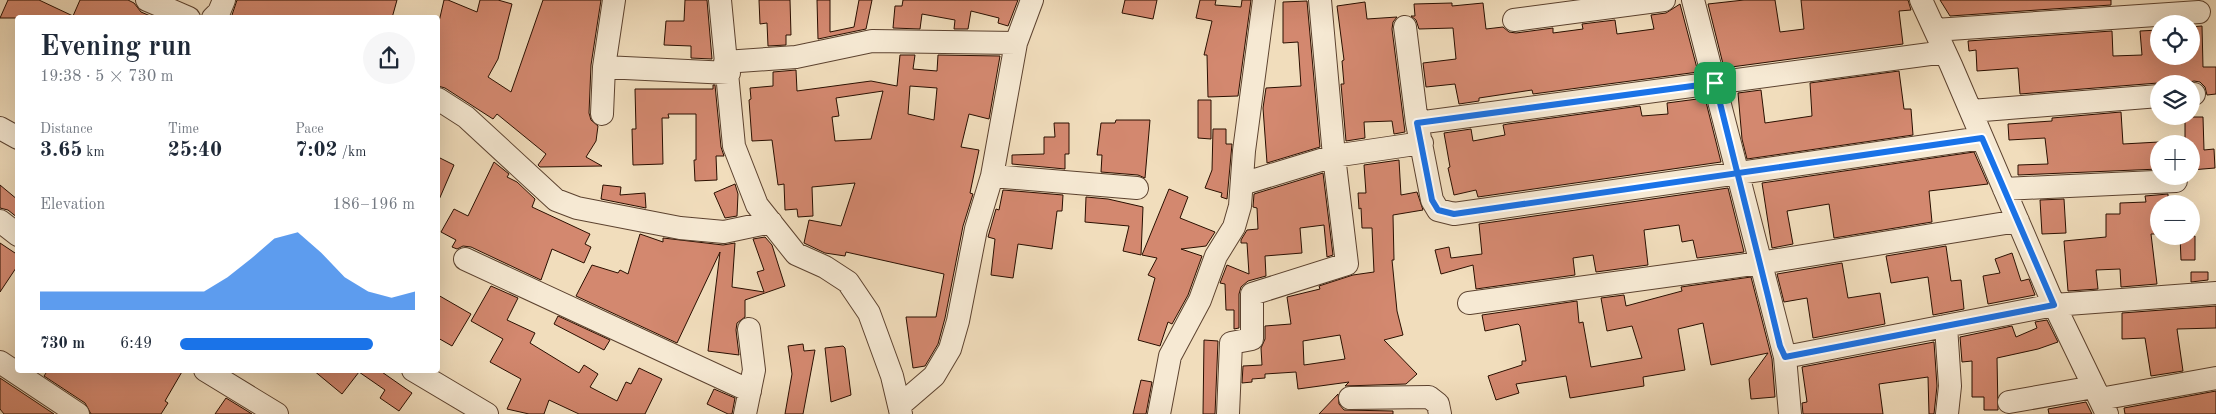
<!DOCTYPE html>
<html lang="en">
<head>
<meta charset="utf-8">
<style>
  body { margin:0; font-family:"Old Standard TT",serif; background:#f6f6f7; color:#1f2937; height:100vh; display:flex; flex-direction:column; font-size:19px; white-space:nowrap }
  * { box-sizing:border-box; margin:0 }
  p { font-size:16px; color:#747a83 }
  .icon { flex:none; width:28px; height:28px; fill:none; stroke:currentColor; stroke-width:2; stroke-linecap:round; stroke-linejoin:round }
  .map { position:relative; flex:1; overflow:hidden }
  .sheet { position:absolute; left:15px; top:15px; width:425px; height:358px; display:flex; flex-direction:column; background:#fff; border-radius:5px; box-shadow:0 5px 20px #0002 }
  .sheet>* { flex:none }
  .buttons { position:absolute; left:2150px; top:15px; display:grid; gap:10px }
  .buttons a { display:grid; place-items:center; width:50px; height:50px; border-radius:50%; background:#fff; box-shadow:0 5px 20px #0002; font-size:25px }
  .pin { position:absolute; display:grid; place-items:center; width:42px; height:42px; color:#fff; margin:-21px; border-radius:10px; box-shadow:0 2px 8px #0006 }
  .round { display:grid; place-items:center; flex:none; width:52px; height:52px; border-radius:26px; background:#f6f6f7 }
  .head { display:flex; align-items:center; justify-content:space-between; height:85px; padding:0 25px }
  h1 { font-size:28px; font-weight:600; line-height:38px }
  .stats { display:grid; grid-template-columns:repeat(3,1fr); gap:8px; height:85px; padding:5px 25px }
  .stats div { display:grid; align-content:center }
  .stats b { font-size:21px; font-weight:600 }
  .stats small { font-size:14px; font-weight:400 }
  .stats p { font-size:14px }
  .chart { height:140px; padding:10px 25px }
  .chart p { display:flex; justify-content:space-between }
  .chart svg { width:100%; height:90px; margin-top:5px; fill:#1a73e8; opacity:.7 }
  ul { padding:0 25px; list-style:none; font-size:16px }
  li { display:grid; grid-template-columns:80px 60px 1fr; align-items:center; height:38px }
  li i { height:12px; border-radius:6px; background:#1a73e8 }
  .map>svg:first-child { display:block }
  .building { fill:#d3886f; stroke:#2a0f00; fill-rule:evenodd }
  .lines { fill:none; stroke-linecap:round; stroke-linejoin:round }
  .minor-casing { stroke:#5c422f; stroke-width:24 }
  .minor { stroke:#f6e9d3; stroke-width:22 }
  .route-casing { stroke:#fff; stroke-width:10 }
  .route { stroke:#1a73e8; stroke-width:6 }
</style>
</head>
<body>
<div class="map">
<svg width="2216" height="414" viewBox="0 0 2216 414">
  <rect width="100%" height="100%" fill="#f1ddbc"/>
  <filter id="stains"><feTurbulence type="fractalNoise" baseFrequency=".004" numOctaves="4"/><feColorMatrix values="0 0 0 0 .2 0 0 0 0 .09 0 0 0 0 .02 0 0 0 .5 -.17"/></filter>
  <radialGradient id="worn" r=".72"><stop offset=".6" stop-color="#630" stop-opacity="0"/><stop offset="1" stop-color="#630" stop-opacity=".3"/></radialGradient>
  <!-- building -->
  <path class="building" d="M8,0H39L73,16L80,0H128L134,3L141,12L155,18H0Z
    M237,0H397L392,18H231Z
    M444,0H448L477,12L480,0H498L512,4L498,59L488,77L511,92L543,0H601L591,65L589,113L591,120L598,126L596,141L586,157L602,166L540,167L538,165L546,154L497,114L493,119L445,88L438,86V26Z
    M685,0H707L712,59L691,58V46L664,45L666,21H684Z
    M759,0H790L791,35H786V45L768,46L767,23L760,24Z
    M817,0H830V32L854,27L859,0H872L866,29L818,39Z
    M903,0H1018L1008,26L998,23L999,18L971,11L968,29H954L955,20L922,14L920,29L893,28L895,6H902Z
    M1125,0H1157L1153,19L1122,13Z
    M1200,0H1216L1215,5L1241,7L1242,0H1251L1238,96L1208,97L1207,55H1204L1212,21L1196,18Z
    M1744,0H1775L1780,32L1804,29L1801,0H1908L1911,10L1899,11L1903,44L1724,68L1708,4Z
    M1940,0H2111V5L1950,16Z
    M1307,1L1320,147L1267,163L1263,108L1266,88L1301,86L1298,42L1283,43V2Z
    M1365,2L1367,19L1397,17L1393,22L1392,29L1405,132L1394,134L1392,121L1364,122L1365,138L1346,141L1341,84H1344L1342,61L1344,60L1337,6Z
    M1452,3V6L1483,3L1486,29L1503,27L1509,32L1516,33L1553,28V33L1583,29L1582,24L1615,20L1617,34L1654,29L1651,15L1666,13L1680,4L1698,72L1533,94L1532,90L1479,98V101L1459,104L1455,84L1426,87L1423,63L1456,59L1453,28L1419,29L1416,20L1411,16H1415L1414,4Z
    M2202,26L2203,67H2216V94L2207,95L2205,87L2200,82L2194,81L2183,84L2158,83L2020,94L2018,68L1977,71L1976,50L1969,51L1968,41L2112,31L2113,56L2142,55L2140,31L2159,30V58L2191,57V27Z
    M900,55H915L913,69L937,71L938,55L1000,56L989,119L969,114L961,147L979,150L970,193L973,194L963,226L945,318L938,344L925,366L913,368L906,317H936L944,274L846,252L845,256L825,253L804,243L809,220L841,226L855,183L812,187L813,216L798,217L797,209L785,210L784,184L778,185L772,140L752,141L749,100L751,99L750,88L773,86V72L796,70L797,91L871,81L897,86ZM910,86L937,88L934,120L908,114ZM883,91L871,139L835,141L832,117L839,116L836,98Z
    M1899,71L1904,109H1911L1913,135L1747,159L1742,139L1738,93L1761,90L1765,123L1812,116L1810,83Z
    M713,85H715L721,147L724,156H716L717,180L695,181L694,160H696V114H668L669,118H662L663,164L633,165L632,129H636L635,89H713Z
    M1705,98L1721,162L1478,197L1476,190L1454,195L1448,168L1450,167L1444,133L1471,129L1473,141L1505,135L1503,125L1508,124L1640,106L1642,116L1668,114L1667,103Z
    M1198,100H1211V139L1198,138Z
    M2121,112L2123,144L2159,142V169L2018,175V165L2048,164L2045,138L2009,140L2008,124L2052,121V118Z
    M2185,117H2203L2204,150L2214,149L2215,168L2191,170V144H2185Z
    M1116,120H1150L1145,178L1138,175L1101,172L1102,155H1097L1101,123H1115Z
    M1054,123H1069V154H1065V169L1012,164V155L1044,154V137H1055Z
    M1213,129H1226V144H1232L1227,199L1221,197L1222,193L1205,188L1212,170Z
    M1974,152L1988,184L1929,191L1932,222L1834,238L1829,204L1787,211L1793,244L1772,248L1762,183Z
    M438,157L454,165L438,202Z
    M1399,160L1401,195L1417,192L1423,210L1393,215L1394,260H1392L1397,311L1403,335L1384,340L1417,374L1406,384L1345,386L1349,382L1298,389L1296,372L1265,374V378L1252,379V382L1242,383L1243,366L1262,365L1261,348L1265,339V326L1291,324L1287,297L1320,289L1319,286L1353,275L1374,272L1372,228H1362L1361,208L1359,209L1358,193H1366L1364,165ZM1340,335L1345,359L1304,365L1303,341Z
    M494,162L509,174L507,177L517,182L535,199L532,207L590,234L585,244L591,247L584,263L552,249L541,280L471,247L463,246L457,249L452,247L456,240L441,232L454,209L468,216Z
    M1323,173L1333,255L1327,257L1324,225L1300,228L1302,253L1265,256L1266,276L1248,281L1241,287L1239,294V328L1234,329V310H1226L1225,284L1220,283L1227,265L1249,274L1247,243H1241V240L1247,230L1258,229L1257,208L1253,207L1254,194Z
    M735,184L738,194L737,216L725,218L714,193Z
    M0,185L18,200V218L8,210L0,208Z
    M603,185L621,187L620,195L645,193L646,208L601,199Z
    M1728,188L1744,252L1697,258L1693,240L1682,242L1679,225L1644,230L1648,265L1596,272L1593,255L1573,258L1575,275L1476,289L1473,265L1441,274L1435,250L1449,247L1451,258L1482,254L1479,224Z
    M1169,189L1188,197L1180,218L1215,232L1206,246L1181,249L1202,256L1188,295L1172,324L1168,322L1160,346L1138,340L1155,278L1148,275L1157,258L1142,255Z
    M1003,190L1063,195L1062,211H1057L1052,249L1018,244L1013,278L991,275L995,239L988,237L996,209L999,210Z
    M2168,194V204H2159V234H2151L2157,284L2121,287L2120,269L2096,270L2098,289L2068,291L2064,241L2106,237V214H2120V203L2146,202L2145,196Z
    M1086,197L1108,199L1143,207L1141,255L1123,251L1129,226L1085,222Z
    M2064,199L2066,233L2042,234L2040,200Z
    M640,234L663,242V238L723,245L735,243L732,287L764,292L757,272L764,270L753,239L765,237L772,245L785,286L745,300V317L737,323L736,330L739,355L708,351L720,252L677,343L576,296L592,265L618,273L620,270L628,274Z
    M2180,236H2195V260H2181Z
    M0,243L18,255V265L0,292Z
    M1946,246L1951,281L1961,280L1964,309L1933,315L1928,277L1891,283L1886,256Z
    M2012,253L2021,281L2029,279L2035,295L1988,304L1983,276L2000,273L1995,259Z
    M1842,263L1848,298L1880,293L1885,324L1813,338L1807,298L1784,302L1777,274Z
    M2191,272H2208V280L2191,282Z
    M1751,277L1772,359L1775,397L1751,399L1749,379L1768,353L1711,365L1703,323L1678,329L1685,370L1643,377L1644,386L1570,398L1566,376L1516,384L1519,393L1496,400L1488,376L1522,365V361H1526L1520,326L1518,324L1485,331L1482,315L1577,301L1579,323L1583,322L1591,367L1642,358L1632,326L1607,331L1601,298L1624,295L1626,306L1682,291L1681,287Z
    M491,286L518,298L507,320L535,333L530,343L579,373L584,365L598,374L590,387L617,401L626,382L631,384L639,368L662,379L645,414H579L549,400L544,414H529L507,409L521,379L490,362L503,339L471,321Z
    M438,295L471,314L452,346L438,338Z
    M2216,306V328L2177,329L2183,371L2151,376L2145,338L2122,339V313Z
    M558,316L610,340L604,350L554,324Z
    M2047,320L2058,342L2038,349L1997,358L1998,410H1984V397H1972V361L1962,362L1960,337L2012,326L2016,337L2037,328L2035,322Z
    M1204,340L1218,341L1215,414H1203Z
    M1934,342L1937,386L1934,414H1929L1928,377L1879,384L1883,414H1803L1802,403L1807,402L1802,367Z
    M803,344L804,351L815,350L803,414H785L792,374L788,346Z
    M843,346L845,348L851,395L831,402L825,348Z
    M48,370H183L165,401L168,403L161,414H91L85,403L44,376Z
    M313,370H379L412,393L399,411L380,398L385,390L359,372L342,394Z
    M0,378L54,414H4L0,409Z
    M1141,380L1152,382L1146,414H1133Z
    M714,389L735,398L732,414H728L707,404Z
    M2216,391V414H2125L2124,408Z
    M1338,394L1339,404L1344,410L1393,411V414H1319Z
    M226,398L252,414H215Z
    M2086,402L2092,414H2049L2048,409Z"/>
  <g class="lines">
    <defs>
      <path id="minor" d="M147,0L189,18
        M720,0L734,146L757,205L796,254L825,267L848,282L869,313L892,376L901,414
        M1693,0L1785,357L1790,414
        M1921,0L1951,65L2050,296L2107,414
        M213,18L219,12L224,0
        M1514,20L1664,0
        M1405,27L1417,123L1432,200L1438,210L1454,214L1982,138
        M1935,30L2199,12
        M725,62L796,57L872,41L1016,43
        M604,67L729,73
        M2191,94H2194
        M438,99L466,117L556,200L577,208L680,228L724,232L771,222
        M1971,111L2159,96
        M602,114L604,67L614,0
        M1417,123L1945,52
        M0,128L18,138
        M992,176L1137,188
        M1242,184L1334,156L1422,143
        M2004,189L2176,181
        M0,221L18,235
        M465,259L750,391
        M1469,303L1760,263L2018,221
        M1946,326L1950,386L1947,414
        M1785,357L2054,305L2216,293
        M0,362L78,414
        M205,370L277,414
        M413,370L487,414
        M1350,398L1429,397L1438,404L1440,414
        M2100,399L2216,378
        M2009,402L2094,387
        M899,406L934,376L950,349L958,321L976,229L992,176L1016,43L1032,0
        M745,414L754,370L749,329
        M1159,414L1170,356L1200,300L1216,256L1234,227L1240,206L1244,151L1264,0
        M1228,414L1231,343L1252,339V294L1347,264L1334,156L1320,0"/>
    </defs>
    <!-- minor casing -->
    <use href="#minor" class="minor-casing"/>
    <!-- minor -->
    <use href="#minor" class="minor"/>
  </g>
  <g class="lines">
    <defs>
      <path id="route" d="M1715,83L1417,123L1432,200L1438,210L1454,214L1982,138L2054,305L1785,357L1780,346C1759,258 1737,170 1715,83"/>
    </defs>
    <!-- route casing -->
    <use href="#route" class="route-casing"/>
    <!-- route -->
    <use href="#route" class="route"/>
  </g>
  <rect width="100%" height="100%" filter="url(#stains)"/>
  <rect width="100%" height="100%" fill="url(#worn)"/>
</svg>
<div class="buttons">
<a><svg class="icon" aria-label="locate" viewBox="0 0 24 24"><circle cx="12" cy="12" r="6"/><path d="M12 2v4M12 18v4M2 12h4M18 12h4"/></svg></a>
<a><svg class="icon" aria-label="layers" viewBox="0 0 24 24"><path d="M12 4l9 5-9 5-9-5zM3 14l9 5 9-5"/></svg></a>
<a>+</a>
<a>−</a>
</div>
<div class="pin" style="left:1715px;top:83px;background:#1e9e55"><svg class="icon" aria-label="arrive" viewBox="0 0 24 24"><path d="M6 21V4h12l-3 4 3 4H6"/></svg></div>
<section class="sheet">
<div class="head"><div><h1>Evening run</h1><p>19:38 · 5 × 730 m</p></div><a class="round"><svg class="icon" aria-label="share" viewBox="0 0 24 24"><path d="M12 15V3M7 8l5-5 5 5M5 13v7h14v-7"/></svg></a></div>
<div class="stats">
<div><p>Distance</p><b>3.65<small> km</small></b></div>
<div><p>Time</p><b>25:40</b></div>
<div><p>Pace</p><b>7:02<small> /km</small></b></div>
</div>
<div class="chart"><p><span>Elevation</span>186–196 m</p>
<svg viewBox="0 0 160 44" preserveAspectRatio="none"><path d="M0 44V35L10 35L20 35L30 35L40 35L50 35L60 35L70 35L80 28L90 19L100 9L110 6L120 16L130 28L140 35L150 38L160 35V44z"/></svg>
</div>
<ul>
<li><b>730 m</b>6:49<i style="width:82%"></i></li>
</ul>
</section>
</div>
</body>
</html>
